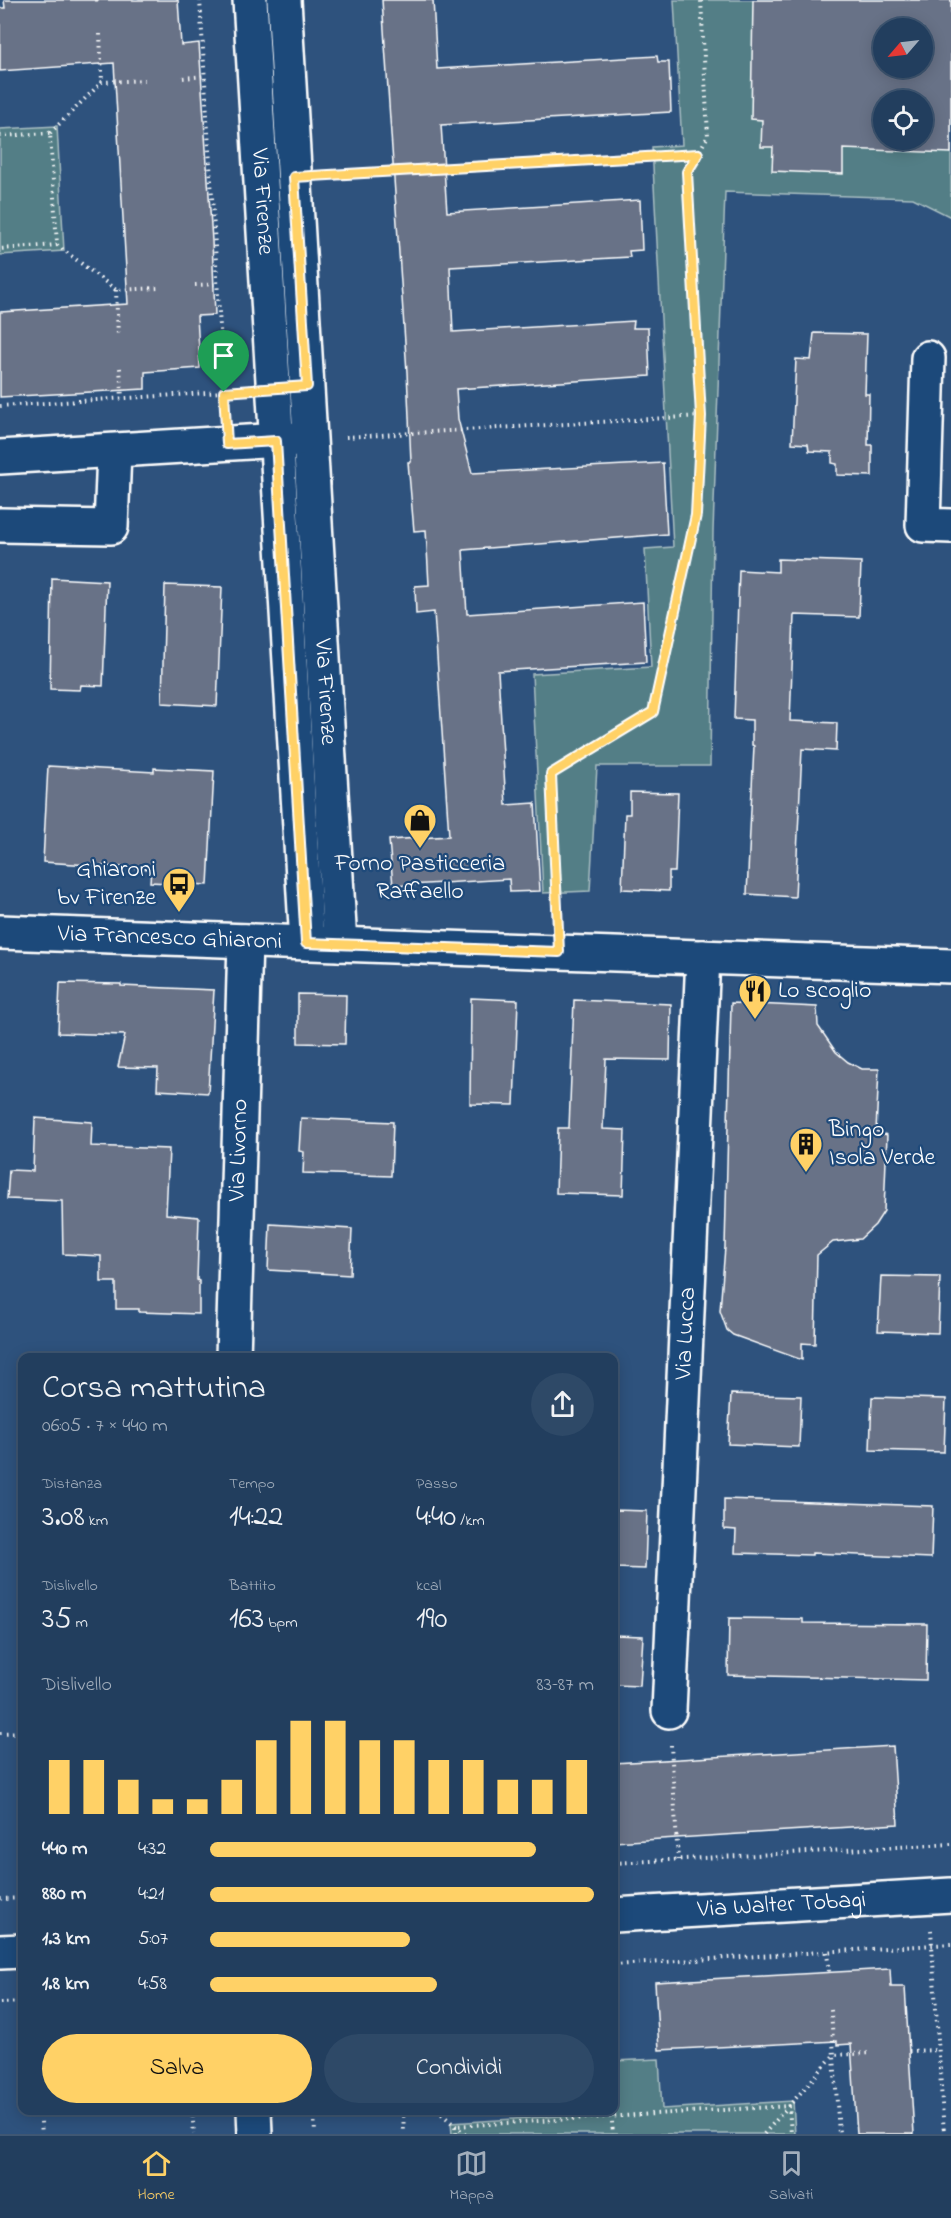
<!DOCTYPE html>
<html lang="it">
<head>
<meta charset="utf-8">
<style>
  body { margin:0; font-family:"Indie Flower",sans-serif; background:#2e4967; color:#f1f3f6; height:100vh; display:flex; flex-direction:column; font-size:22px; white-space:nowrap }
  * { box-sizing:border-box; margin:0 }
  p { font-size:20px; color:#a2aebc }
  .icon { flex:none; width:33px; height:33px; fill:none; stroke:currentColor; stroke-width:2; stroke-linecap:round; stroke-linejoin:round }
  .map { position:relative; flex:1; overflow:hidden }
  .drawer { position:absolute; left:18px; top:1353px; width:600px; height:762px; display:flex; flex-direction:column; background:#223e5e; border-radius:12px; box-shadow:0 3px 15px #0003,0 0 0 2px #3f5773 }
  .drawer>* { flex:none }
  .needle { width:39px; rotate:242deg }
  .controls { position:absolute; left:873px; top:18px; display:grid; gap:12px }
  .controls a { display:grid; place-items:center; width:60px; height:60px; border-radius:50%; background:#223e5e; box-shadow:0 3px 15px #0003,0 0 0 2px #3f5773; font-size:30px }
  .pin { position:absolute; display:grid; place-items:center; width:51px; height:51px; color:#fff; margin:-62px -26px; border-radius:50% 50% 50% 0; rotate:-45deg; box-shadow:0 0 6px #0007 }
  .pin .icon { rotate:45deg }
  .round { display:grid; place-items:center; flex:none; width:63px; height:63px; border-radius:32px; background:#2e4967 }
  .head { display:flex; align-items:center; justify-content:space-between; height:102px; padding:0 24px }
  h1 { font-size:33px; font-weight:600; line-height:45px }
  .metrics { display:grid; grid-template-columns:repeat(3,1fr); gap:9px; height:102px; padding:6px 24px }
  .metrics div { display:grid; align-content:center }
  .metrics b { font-size:30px; font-weight:600 }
  .metrics small { font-size:16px; font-weight:400 }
  .metrics p { font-size:16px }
  .chart { height:168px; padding:12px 24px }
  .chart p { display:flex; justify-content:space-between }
  .chart svg { width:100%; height:108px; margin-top:6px; stroke:#ffd166; stroke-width:6 }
  .action { display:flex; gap:12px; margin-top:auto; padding:12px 24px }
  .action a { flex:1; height:69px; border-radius:36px; background:#ffd166; color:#111; font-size:24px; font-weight:600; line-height:69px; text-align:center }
  .action a+a { background:#2e4967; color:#f1f3f6 }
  ul { padding:0 24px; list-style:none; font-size:20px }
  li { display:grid; grid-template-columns:96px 72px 1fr; align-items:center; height:45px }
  li i { height:15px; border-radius:8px; background:#ffd166 }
  .tab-bar { display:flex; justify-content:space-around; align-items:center; height:84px; border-top:2px solid #3f5773; background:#223e5e; font-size:16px; color:#a2aebc }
  .tab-bar a { display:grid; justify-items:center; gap:3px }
  .tab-bar .active { color:#ffd166 }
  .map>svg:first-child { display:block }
  .green { fill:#537e86; stroke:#a9bec2; stroke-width:1.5; fill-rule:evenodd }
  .building { fill:#687287; stroke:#fff; stroke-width:1.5; fill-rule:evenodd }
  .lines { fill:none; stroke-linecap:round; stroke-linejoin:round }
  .street-casing { stroke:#fff; stroke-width:38 }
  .path { stroke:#fff; stroke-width:4; stroke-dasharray:1.5 4.5; stroke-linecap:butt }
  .street { stroke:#1f4a7a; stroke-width:33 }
  .route-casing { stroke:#fff; stroke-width:12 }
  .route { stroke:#ffd166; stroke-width:8 }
  .labels { text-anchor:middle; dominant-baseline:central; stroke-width:4.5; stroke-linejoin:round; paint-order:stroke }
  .street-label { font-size:24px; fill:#fff; stroke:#1f4a7a }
  .poi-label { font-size:24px; fill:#fff; stroke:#1f4a7a; text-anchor:start }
</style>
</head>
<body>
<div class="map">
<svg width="951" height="2134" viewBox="0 0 951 2134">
  <rect width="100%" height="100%" fill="#2e527d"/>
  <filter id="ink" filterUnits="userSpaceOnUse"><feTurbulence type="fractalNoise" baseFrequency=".0167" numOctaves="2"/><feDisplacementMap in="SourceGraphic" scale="12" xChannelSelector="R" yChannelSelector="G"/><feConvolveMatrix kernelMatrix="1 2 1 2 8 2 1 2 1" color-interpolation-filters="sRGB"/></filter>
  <g filter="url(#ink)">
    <!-- green -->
    <path class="green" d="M674,0H951V217L913,198L725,192L713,531L710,766H597L590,891L543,893L532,674L651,667L645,549L673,547L652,147L682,145ZM884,28H922V68H884ZM884,100H922V140H884Z
      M57,126L64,251L0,255V129Z
      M659,2059L662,2109L793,2101L795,2134H452L451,2123L591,2114V2111L614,2110V2061Z"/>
    <!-- building -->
    <path class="building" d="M4,0H178L181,45L199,43L212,241L215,315L197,316L200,368L145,372V389L0,397V312L128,304L114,63L0,71V8H5Z
      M382,0H433L437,69L657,56L658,62H669L671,112L441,125L447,212L640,200L642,250L629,251L630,257L450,267L453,332L634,321L633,328H648L650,376L456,389L458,419L472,473L663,463L667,534L463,550L467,614L643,602L646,662L498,671L506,805L535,803L540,891L510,892L509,879L393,886L389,840L449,836L434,612L416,614L415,586L429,585L426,530L414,531L408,462H411L407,372Z
      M753,0H951V153L843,149V174L772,171L773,147H761L762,120L751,119ZM884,28H922V68H884ZM884,100H922V140H884Z
      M814,333L867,334L865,394H869L868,445H872V476L837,475V464L832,463V452L809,451L808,444L792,443L796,359L811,360Z
      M778,559L861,562L859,617L794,615L790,721L837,723L836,751L802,749L795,897L747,894L754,746L752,745V720L734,719L739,570L778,572Z
      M52,578L107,581L103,686L81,685L80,690L50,689Z
      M165,585L222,587L217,706L162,703Z
      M48,766L154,772V768L214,771L208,885L150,882L151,869L43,862Z
      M630,792L678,793L675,872H669V891L622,889L625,814H630Z
      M60,983L121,984V986L214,990L208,1093L157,1090L158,1068L118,1067L125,1035L58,1033Z
      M298,994L346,995L345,1044L298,1043Z
      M471,998L518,1000L514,1105L470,1104Z
      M574,1000L671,1004L670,1060L606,1059L603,1129L625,1130L623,1195L556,1193L558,1128H569Z
      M731,1003L817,1007L818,1026L836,1052L848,1062L862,1069H879L876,1131L887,1135L884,1211L875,1225L860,1239L833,1242L817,1255L815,1344L802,1343V1360L733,1335L727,1330L720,1311L725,1247Z
      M35,1118L92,1122L91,1146L169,1149L166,1214L199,1217L197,1280L199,1281V1314L139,1312V1309H116V1282H101V1256L63,1254L62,1201L7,1199L9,1170L33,1171Z
      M301,1118L393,1122L391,1176L303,1173L304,1152L299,1151Z
      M270,1224L352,1229L350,1275L268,1270Z
      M881,1276L940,1277L938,1333L878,1331Z
      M731,1394L801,1396L799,1447L728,1444Z
      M872,1397L946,1399L944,1452L870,1450Z
      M724,1499L933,1506L931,1558L812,1553V1555L735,1553L736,1530L724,1529Z
      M614,1510L647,1511L645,1569L614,1568Z
      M729,1618L803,1619V1623L927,1624L926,1680L728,1675Z
      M614,1635L643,1636L640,1686L614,1685Z
      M893,1746L898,1824L614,1842V1763Z
      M890,1969L891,1987H905L914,2134H857L851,2044L837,2045V2041L659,2050L655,1982Z"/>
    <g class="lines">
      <defs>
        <g id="street">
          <path id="s1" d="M250,0L307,943"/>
          <path id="s2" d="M284,0L340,944"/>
          <path d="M928,358L923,525L951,526"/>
          <path d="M0,457L298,439"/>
          <path d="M0,525L111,527L114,451"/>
          <path id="s3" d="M0,932L951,966"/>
          <path id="s4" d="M233,1358L245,941"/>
          <path id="s5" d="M669,1711L703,957"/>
          <path id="s6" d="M614,1915L951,1895"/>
          <path d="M0,1952L22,1951"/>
          <path d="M254,2110L255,2134"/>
        </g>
      </defs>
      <!-- street casing -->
      <use href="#street" class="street-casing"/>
      <!-- path -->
      <path class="path" d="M97,0V2
        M200,0L225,410
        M100,34L102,82
        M183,78L205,76
        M50,133L102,82L147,80
        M0,136L50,133L57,245L0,249
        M328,175L698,154
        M57,245L116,290L159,288
        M195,285L218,284
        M116,290L118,336
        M120,368L122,398
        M0,406L239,391
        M346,437L701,416
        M558,918L551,774L653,712L696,515L701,416L687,172L708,136L701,0
        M0,1733L22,1732
        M671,1745L678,1860
        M614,1863L951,1844
        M0,1899L22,1898
        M931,1930L944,2134
        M827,1952L829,1972
        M614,1965L951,1944
        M0,2003L22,2002
        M831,2010L839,2134
        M909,2051L939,2050
        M40,2110L42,2134
        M192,2110L194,2134
        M314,2110L315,2134
        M403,2110L404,2134
        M437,2110L465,2134
        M611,2110L613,2134
        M456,2134L455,2126L789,2106L791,2134
        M764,2134L834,2055L872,2053"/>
      <!-- street -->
      <use href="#street" class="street"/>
    </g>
  </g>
  <g class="lines" filter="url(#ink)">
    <defs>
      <path id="route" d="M698,154L687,172L701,416L696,515L653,712L551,774L559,952L306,943L276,441L227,444L224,392L307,386L294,177Z"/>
    </defs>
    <!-- route casing -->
    <use href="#route" class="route-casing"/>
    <!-- route -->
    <use href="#route" class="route"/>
  </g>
  <!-- icons -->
  <defs>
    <symbol id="shop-pin" viewBox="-11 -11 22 30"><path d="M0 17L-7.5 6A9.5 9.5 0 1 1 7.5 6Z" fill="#ffd166" stroke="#1f4a7a"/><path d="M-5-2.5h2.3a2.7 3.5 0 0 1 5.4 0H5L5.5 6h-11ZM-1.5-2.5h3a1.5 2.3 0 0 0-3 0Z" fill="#111"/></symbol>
    <symbol id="bus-pin" viewBox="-11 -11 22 30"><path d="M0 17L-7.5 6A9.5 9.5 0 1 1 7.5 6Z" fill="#ffd166" stroke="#1f4a7a"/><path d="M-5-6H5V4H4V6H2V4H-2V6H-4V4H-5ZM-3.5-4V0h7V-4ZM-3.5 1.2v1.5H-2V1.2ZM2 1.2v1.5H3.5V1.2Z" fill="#111"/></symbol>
    <symbol id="restaurant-pin" viewBox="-11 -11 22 30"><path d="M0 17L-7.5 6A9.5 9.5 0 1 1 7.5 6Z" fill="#ffd166" stroke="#1f4a7a"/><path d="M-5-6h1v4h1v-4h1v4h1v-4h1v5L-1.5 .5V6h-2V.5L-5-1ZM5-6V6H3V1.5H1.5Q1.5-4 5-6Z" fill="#111"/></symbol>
    <symbol id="building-pin" viewBox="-11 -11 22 30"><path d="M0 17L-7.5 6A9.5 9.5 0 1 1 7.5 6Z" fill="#ffd166" stroke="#1f4a7a"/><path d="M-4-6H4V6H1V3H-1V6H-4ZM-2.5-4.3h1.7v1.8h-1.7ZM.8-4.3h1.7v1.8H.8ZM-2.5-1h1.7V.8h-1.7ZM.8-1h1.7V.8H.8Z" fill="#111"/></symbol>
  </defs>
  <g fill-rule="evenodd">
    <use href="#shop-pin" x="401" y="801" width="38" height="52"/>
    <use href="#bus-pin" x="160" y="865" width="38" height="52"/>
    <use href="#restaurant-pin" x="736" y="972" width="38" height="52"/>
    <use href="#building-pin" x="787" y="1125" width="38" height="52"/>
  </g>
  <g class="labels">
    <!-- street labels -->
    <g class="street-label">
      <text stroke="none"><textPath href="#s1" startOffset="202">Via Firenze</textPath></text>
      <text stroke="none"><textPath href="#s2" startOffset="693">Via Firenze</textPath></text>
      <text stroke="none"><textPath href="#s3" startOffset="170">Via Francesco Ghiaroni</textPath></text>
      <text stroke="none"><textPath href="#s4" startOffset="208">Via Livorno</textPath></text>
      <text stroke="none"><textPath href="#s5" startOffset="378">Via Lucca</textPath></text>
      <text stroke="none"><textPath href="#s6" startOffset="168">Via Walter Tobagi</textPath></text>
    </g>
    <!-- poi labels -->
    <g class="poi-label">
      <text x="420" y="864" text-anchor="middle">Forno Pasticceria<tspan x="420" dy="28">Raffaello</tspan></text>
      <text x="156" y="870" text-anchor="end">Ghiaroni<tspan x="156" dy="28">bv Firenze</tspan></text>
      <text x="778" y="991">Lo scoglio</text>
      <text x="829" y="1130">Bingo<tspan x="829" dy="28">Isola Verde</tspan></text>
    </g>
  </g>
</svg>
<div class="controls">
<a><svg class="needle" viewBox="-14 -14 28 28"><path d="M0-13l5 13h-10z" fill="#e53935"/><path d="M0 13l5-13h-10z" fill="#a2aebc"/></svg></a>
<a><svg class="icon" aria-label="locate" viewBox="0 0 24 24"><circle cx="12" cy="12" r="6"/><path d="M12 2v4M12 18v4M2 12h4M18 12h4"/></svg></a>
</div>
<div class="pin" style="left:224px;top:392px;background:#1e9e55"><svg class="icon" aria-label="arrive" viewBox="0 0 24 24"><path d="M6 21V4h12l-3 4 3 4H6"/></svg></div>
<section class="drawer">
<div class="head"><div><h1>Corsa mattutina</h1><p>06:05 · 7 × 440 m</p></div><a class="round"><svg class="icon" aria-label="share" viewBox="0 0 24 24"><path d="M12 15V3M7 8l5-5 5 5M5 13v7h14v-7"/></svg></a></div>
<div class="metrics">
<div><p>Distanza</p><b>3.08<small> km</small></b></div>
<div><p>Tempo</p><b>14:22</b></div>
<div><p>Passo</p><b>4:40<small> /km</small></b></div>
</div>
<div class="metrics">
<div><p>Dislivello</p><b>35<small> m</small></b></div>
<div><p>Battito</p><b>163<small> bpm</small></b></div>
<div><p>kcal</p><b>190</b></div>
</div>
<div class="chart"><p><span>Dislivello</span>83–87 m</p>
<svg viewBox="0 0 160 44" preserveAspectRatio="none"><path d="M5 44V22M15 44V22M25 44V30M35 44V38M45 44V38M55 44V30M65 44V14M75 44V6M85 44V6M95 44V14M105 44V14M115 44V22M125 44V22M135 44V30M145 44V30M155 44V22"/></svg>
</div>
<ul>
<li><b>440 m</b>4:32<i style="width:85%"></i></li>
<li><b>880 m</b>4:21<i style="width:100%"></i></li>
<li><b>1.3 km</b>5:07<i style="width:52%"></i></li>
<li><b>1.8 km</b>4:58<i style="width:59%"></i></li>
</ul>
<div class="action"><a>Salva</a><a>Condividi</a></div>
</section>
</div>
<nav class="tab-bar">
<a class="active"><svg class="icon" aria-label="home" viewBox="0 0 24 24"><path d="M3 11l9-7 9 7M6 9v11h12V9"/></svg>Home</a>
<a><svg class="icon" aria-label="map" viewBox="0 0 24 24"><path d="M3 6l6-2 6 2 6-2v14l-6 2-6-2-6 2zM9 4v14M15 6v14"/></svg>Mappa</a>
<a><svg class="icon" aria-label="saved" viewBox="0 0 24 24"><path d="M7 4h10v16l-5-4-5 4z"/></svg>Salvati</a>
</nav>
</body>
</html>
